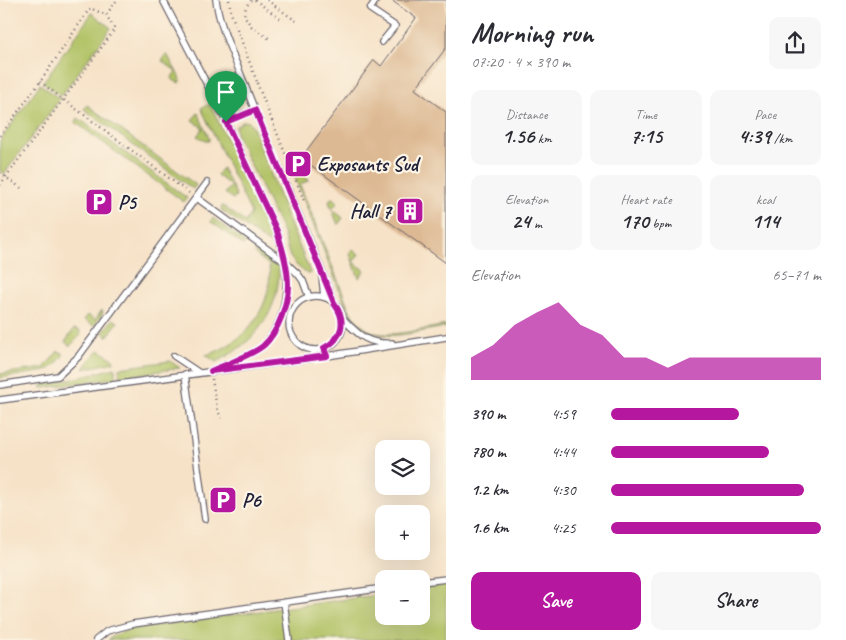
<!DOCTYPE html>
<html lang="en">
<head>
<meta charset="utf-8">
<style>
  body { margin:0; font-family:Caveat,sans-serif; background:#f7f7f7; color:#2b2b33; height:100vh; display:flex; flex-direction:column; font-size:19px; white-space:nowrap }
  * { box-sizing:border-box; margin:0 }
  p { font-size:16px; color:#7c7c81 }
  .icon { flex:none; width:28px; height:28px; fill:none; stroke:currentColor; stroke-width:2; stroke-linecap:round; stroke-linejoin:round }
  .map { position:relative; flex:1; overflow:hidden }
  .panel { display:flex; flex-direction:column; background:#fff; width:400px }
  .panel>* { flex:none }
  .fabs { position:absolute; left:375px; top:440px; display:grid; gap:10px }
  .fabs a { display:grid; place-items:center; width:55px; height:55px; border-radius:10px; background:#fff; box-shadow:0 5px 20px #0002; font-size:25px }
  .pin { position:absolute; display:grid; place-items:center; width:42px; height:42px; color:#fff; margin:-51px -21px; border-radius:50% 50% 50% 0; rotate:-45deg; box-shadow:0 0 5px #0007 }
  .pin .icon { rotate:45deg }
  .round { display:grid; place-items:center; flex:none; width:52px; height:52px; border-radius:10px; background:#f7f7f7 }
  .overview { display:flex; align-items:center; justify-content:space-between; height:85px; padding:0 25px }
  h1 { font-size:28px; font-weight:800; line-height:38px }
  .figures { display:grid; grid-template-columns:repeat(3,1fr); gap:8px; height:85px; padding:5px 25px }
  .figures div { display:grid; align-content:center; border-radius:10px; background:#f7f7f7; text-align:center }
  .figures b { font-size:21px; font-weight:800 }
  .figures small { font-size:14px; font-weight:400 }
  .figures p { font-size:14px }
  .chart { height:140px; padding:10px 25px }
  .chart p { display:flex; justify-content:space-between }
  .chart svg { width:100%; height:90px; margin-top:5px; fill:#b5179e; opacity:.7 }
  .action { display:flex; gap:10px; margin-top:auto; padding:10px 25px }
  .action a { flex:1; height:58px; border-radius:10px; background:#b5179e; color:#fff; font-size:20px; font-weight:800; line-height:58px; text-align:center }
  .action a+a { background:#f7f7f7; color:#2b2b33 }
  ul { padding:0 25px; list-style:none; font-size:16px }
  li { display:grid; grid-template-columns:80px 60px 1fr; align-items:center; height:38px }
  li i { height:12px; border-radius:6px; background:#b5179e }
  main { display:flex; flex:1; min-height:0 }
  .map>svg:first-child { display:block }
  .green { fill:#b2c367; stroke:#6a7251 }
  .building { fill:#ddb993 }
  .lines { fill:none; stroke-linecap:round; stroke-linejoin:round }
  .service-casing { stroke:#6c656c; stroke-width:8 }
  .path { stroke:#6c656c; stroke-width:2.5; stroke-dasharray:1 4; stroke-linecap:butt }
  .service { stroke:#fff; stroke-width:5.5 }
  .route-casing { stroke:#fff; stroke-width:10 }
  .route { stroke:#b5179e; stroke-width:6 }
  .labels { text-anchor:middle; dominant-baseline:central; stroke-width:4.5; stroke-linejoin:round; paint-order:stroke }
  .poi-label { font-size:20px; font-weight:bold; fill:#22223b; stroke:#fcf5e5; text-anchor:start }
</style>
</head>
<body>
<main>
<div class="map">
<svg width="446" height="640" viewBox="0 0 446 640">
  <rect width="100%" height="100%" fill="#fcf5e5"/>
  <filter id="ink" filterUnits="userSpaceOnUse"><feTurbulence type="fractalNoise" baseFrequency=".02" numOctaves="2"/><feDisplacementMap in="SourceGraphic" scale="10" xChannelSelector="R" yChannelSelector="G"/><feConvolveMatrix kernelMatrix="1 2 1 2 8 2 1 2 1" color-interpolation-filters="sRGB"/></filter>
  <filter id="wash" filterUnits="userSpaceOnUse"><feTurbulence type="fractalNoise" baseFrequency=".0096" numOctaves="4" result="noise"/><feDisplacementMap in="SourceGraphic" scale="20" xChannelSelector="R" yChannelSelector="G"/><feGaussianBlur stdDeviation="1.12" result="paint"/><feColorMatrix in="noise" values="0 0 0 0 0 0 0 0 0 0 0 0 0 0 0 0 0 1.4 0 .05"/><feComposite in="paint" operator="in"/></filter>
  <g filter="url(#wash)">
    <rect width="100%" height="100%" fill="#f6e2c7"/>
    <!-- green -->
    <path class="green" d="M92,13L111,28L61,96L43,82Z
      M167,54L181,80L179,83L171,79L176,71L162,61Z
      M40,84L60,99L4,174L0,171V141Z
      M210,104L269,229L273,241V246L221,210L222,206H223L245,222L251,213L201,108Z
      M87,105L196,185L193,189L84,109Z
      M198,113L209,138V141H205L197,136L203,128L192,120Z
      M78,118L187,198L184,202L75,122Z
      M244,121L249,122L252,125L288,219L310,272V274H307L296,265L290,257L283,233L236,134V126Z
      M222,168L236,194L235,198L233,199L225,193L231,186L217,175Z
      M291,168L309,180L300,185L350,311C356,321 365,330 376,333C391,337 429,328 446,325V327C406,333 365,351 345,304Z
      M332,198L338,202L332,209L343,218L338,225L329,202L330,199Z
      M213,218L246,243L243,245L210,221Z
      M353,250L359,254L353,262L365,270L359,278L350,254L351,251Z
      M257,251L279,267C280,312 255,343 216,362L206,355C245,344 274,306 269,265L255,254V252Z
      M102,310L103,313L94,326L84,320L88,315L95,320Z
      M113,319L118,322L107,337L103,332Z
      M74,329L79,330L81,335L70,346L65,342Z
      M99,350L113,359L114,362L84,369L91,358Z
      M58,351L63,353V356L54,366L46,371L0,378V374L44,368Z
      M170,361L180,368L120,377L119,368Z
      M115,368L116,378L42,388V385L73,379Z
      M446,585V640H108L113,636L130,629L384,594V616H421V588Z"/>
    <g id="blocks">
      <!-- building -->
      <path class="building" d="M391,0H446V48L415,89L446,112V263L301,158L374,60L381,66L416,18Z"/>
    </g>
  </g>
  <g filter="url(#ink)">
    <use href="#blocks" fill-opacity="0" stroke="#6c656c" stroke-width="1"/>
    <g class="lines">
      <defs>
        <path id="service" d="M163,0L226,121L277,231C287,264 291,286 280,319C276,328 271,338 264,345C256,353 223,366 211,371
          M216,0C220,29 234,56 244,83C273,157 307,230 335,305
          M376,0L370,9L395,26L382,42
          M226,121L255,110
          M197,198L285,262L298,274L303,281L309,297
          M322,276L324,297
          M289 323a27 27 0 1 1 54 0a27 27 0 1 1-54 0Z
          M342,318C358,334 367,345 392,343
          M324,348L327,356L446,337
          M174,356L198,372
          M185,374L205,519
          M0,385L58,376L78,357L207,183
          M0,400L313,358L314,350
          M421,582L446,579
          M284,602L289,640
          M96,640L107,631L133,624L384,588"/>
      </defs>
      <!-- service casing -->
      <use href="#service" class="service-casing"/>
      <!-- path -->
      <path class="path" d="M229,0L231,13L257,82
        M251,0L246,7L244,15L251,26L270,39
        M255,0L283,21
        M267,0L296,21
        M40,82L189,193
        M257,83L305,203
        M223,97L239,90
        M0,136L40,82L90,8L106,15L117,0
        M0,173L21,188
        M0,185L115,29L106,15
        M212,379L217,408L221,418"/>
      <!-- service -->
      <use href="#service" class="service"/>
    </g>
  </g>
  <g class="lines" filter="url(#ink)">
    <defs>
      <path id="route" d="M255,110L335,305C347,321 342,339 324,348L327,356L211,371C223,366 256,353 264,345C278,332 288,304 288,285C288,267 282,248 277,231L226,122Z"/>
    </defs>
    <!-- route casing -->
    <use href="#route" class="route-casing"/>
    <!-- route -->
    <use href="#route" class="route"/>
  </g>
  <!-- icons -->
  <defs>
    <symbol id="parking-square" viewBox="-11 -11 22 22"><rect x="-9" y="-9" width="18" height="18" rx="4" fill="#b5179e" stroke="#fcf5e5"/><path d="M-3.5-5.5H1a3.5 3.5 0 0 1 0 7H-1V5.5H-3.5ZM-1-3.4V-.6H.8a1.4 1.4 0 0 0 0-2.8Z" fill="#fff"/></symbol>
    <symbol id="building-square" viewBox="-11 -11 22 22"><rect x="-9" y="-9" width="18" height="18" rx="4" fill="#b5179e" stroke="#fcf5e5"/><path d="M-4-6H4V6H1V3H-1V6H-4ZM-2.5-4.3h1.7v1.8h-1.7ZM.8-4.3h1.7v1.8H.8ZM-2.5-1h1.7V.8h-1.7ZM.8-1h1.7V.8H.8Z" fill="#fff"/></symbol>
  </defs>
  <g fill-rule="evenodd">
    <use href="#parking-square" x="282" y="148" width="32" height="32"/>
    <use href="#parking-square" x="83" y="186" width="32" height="32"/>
    <use href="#building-square" x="394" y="195" width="32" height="32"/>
    <use href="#parking-square" x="207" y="484" width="32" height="32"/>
  </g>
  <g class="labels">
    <!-- poi labels -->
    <g class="poi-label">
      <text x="317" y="164">Exposants Sud</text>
      <text x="118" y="202">P5</text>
      <text x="391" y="211" text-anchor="end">Hall 7</text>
      <text x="242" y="500">P6</text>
    </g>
  </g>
</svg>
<div class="fabs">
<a><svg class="icon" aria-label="layers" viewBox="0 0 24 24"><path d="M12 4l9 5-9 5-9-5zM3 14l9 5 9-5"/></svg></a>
<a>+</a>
<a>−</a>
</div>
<div class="pin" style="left:226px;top:122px;background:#1e9e55"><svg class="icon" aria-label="arrive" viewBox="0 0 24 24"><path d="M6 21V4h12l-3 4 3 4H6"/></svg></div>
</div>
<section class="panel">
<div class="overview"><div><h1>Morning run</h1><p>07:20 · 4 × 390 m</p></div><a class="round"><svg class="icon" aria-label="share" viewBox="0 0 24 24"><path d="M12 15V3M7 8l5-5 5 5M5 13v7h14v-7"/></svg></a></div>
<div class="figures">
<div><p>Distance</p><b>1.56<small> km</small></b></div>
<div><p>Time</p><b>7:15</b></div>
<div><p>Pace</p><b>4:39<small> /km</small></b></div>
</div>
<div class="figures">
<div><p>Elevation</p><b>24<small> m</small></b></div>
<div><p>Heart rate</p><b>170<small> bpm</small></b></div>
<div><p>kcal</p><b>114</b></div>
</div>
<div class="chart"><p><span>Elevation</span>65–71 m</p>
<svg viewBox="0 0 160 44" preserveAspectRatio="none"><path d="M0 44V33L10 27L20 17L30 11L40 6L50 17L60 22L70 33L80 33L90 38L100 33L110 33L120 33L130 33L140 33L150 33L160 33V44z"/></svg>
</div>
<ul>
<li><b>390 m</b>4:59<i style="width:61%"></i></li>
<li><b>780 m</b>4:44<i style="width:75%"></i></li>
<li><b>1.2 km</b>4:30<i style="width:92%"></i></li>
<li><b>1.6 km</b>4:25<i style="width:100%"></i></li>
</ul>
<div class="action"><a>Save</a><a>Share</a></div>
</section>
</main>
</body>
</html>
